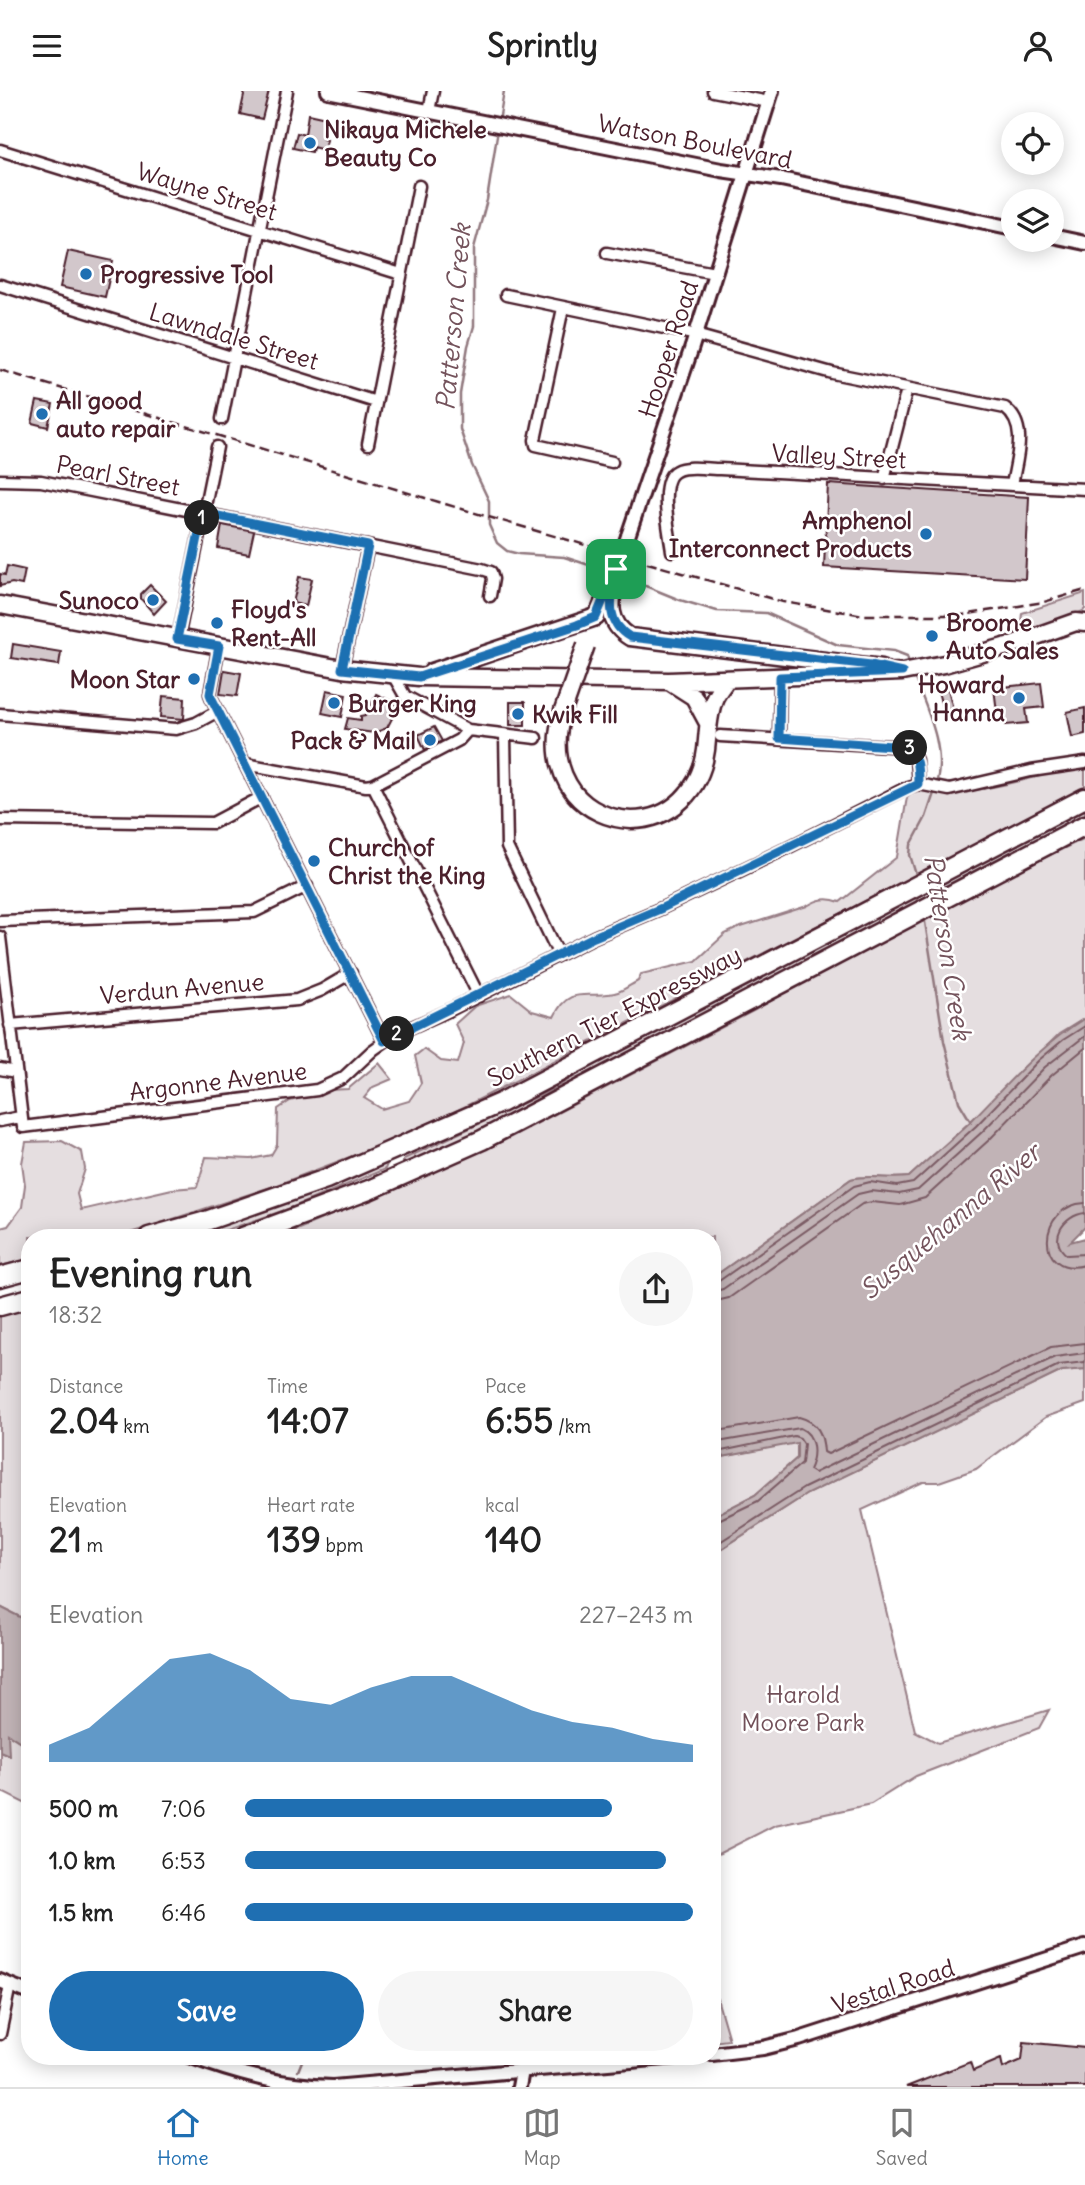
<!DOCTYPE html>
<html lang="en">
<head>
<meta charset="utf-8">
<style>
  body { margin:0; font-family:Delius,sans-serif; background:#f6f6f6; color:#222; height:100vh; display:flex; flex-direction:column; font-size:26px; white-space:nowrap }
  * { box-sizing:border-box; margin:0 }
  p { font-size:23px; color:#767676 }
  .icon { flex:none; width:38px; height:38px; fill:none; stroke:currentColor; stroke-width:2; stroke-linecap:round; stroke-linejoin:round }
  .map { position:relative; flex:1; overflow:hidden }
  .sheet { position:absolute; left:21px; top:1138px; width:700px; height:836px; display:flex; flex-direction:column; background:#fff; border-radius:28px; box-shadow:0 4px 18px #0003 }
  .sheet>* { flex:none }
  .fabs { position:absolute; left:1001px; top:21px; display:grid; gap:14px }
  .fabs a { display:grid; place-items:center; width:63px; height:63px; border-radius:50%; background:#fff; box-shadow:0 4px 18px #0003; font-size:35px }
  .pin { position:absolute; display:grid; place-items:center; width:60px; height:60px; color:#fff; margin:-30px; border-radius:14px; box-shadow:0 4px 10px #0006 }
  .km { position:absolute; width:35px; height:35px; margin:-18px; border-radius:50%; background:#222; color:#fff; font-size:19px; line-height:35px; text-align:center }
  .round { display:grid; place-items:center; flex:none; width:74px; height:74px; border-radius:37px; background:#f6f6f6 }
  .headline { display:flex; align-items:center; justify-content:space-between; height:119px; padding:0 28px }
  h1 { font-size:38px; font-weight:800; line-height:52px }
  .figures { display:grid; grid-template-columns:repeat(3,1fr); gap:10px; height:119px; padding:7px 28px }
  .figures div { display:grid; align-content:center }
  .figures b { font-size:35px; font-weight:800 }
  .figures small { font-size:19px; font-weight:400 }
  .figures p { font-size:19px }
  .chart { height:196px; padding:14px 28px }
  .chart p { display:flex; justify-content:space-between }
  .chart svg { width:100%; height:126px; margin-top:7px; fill:#1f6fb2; opacity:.7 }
  .primary-button { display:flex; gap:14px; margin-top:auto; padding:14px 28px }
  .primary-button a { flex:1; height:80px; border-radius:42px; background:#1f6fb2; color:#fff; font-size:28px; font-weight:800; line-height:80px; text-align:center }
  .primary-button a+a { background:#f6f6f6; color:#222 }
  ul { padding:0 28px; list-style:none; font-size:23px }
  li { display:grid; grid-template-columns:112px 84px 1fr; align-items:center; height:52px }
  li i { height:18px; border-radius:9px; background:#1f6fb2 }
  header { display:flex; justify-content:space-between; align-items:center; height:91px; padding:0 28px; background:#fff; font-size:32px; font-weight:800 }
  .menu { display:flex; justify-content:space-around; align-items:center; height:98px; border-top:2px solid #e0e0e0; background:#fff; font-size:19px; color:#767676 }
  .menu a { display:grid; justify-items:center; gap:4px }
  .menu .selected { color:#1f6fb2 }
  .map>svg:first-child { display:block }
  .green { fill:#e5dee0; stroke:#987e86; stroke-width:2 }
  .water { fill:#c1b3b6; stroke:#91787e; stroke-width:2 }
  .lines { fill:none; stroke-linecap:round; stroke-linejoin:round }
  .shore { stroke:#7a5a63; stroke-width:2 }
  .stream { stroke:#91787e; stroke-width:2.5 }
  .building { fill:#d2c7cb; stroke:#4a1f2b; stroke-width:2 }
  .minor-casing { stroke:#4a1f2b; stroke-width:15 }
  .tertiary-casing { stroke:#4a1f2b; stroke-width:18 }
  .primary-casing { stroke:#4a1f2b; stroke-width:21 }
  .motorway-casing { stroke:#4a1f2b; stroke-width:23 }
  .minor { stroke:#fff; stroke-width:10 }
  .tertiary { stroke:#fff; stroke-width:12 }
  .primary { stroke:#fff; stroke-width:16 }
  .motorway { stroke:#fff; stroke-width:18 }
  .rail { stroke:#4a1f2b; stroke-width:2.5; stroke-dasharray:10 5; stroke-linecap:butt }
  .tertiary-bridge-casing { stroke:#4a1f2b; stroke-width:18; stroke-linecap:butt }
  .primary-bridge-casing { stroke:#4a1f2b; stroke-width:21; stroke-linecap:butt }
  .tertiary-bridge { stroke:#fff; stroke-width:12 }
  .primary-bridge { stroke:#fff; stroke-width:16 }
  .route-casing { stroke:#fff; stroke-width:14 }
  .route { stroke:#1f6fb2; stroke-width:9 }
  .poi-dot { fill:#1f6fb2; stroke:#fff; stroke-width:2.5 }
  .labels { text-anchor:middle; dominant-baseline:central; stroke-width:5; stroke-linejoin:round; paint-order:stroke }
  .poi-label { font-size:24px; font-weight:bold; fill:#4a1f2b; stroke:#fff; text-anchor:start }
  .street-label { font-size:24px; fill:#4a1f2b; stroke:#fff }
  .park-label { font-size:24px; fill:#714f58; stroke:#fff }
  .water-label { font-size:26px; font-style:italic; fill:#74535c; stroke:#fff }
</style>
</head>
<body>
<header><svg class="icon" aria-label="menu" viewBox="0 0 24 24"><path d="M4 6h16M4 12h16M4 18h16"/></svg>Sprintly<svg class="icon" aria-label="person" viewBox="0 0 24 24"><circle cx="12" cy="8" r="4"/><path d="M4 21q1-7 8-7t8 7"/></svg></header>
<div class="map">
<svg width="1085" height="1996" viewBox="0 0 1085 1996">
  <rect width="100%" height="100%" fill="#fff"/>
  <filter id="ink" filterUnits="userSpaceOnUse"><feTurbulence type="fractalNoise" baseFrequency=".0143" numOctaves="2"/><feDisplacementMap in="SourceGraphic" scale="14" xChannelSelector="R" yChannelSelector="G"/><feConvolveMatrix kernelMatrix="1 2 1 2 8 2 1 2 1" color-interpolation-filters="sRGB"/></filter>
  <g filter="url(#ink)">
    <!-- green -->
    <path class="green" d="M1085,502V518L1083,520L1046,536L1029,537L1021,531L1022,522Z
      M1085,674V697L464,1016L381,1054L274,1095L121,1145L30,1146V1168L0,1175V1137L8,1135L22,1116L25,1094L22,1072L26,1051L62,1050L82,1061L85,1078L77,1103L81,1119L172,1098L197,1096L206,1066L251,1068L271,1064L277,1054L278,1018L290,1010L329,999L348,998L379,972L392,988L373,996L364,1007L382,1018L409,1010L421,992L415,965L424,958L441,970L458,972L464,952L455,933L475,915L511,903L532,920L554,926C570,891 590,910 618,901C624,899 632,893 638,890L641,883L696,870L725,843L738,837L807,815C818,808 827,806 840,811L897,766L907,706C919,691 944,702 960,701C1001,697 1044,683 1085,674Z
      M1085,715V727L931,807L930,796Z
      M1085,747V927L1059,943L971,1030L909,1086C889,1089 871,1083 851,1088L712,1187V1146H280L505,1049L753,920L919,828Z
      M916,803L917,814L516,1024L410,1072L405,1073L403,1071L404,1068L549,1000L646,944Z
      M382,1071L387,1073L385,1078L288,1118L206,1146H163Z
      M30,1217V1531L0,1516V1224Z
      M1085,1278V1312L1046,1326L976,1378L939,1391H923L862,1419L915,1640L938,1652L1049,1619L1039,1637L916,1685L871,1713L775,1734L712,1766V1464L807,1403L1062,1280Z
      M797,1351V1367L755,1404L712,1426V1371L717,1367Z
      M8,1643L30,1657V1715L0,1700V1660L8,1664Z
      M712,1890L729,1949L712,1951Z"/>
    <!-- water -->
    <path class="water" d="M1085,927V1136L1070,1151L1085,1147V1278L1062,1280L807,1403L712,1464V1426L755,1404L797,1367V1352L717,1367L712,1371V1187L851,1088C871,1083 889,1089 909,1086C930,1066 953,1048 973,1028C1009,991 1041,954 1085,927Z
      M0,1516L30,1531V1657L8,1643L9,1664L0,1660Z"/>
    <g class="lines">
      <!-- shore -->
      <path class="shore" d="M1085,1112C1037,1114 1034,1188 1085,1174
        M1085,1122C1064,1124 1047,1149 1067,1164L1085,1163
        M712,1192L719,1190L854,1095L870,1091L897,1095L913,1092L976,1035L1039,969L1063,949L1085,935
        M712,1201L723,1198L858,1103L871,1100L899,1103L918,1099L982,1041L1045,976L1085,945
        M712,1211L729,1207L862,1113L872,1111L900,1114L925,1107L989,1049L1052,984L1085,957
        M712,1341L799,1326C818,1331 823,1343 824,1361L828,1363L1051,1256L1085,1252
        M712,1352L800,1337C816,1344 816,1364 809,1379L814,1382L1055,1266L1085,1262
        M712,1362L794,1345L800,1347L804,1353L802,1372L758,1410L712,1432
        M712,1456L804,1397L1059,1274L1085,1271"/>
      <!-- stream -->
      <path class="stream" d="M499,31L504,0
        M498,38L487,109L474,157V235L468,255L460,303V338L472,374L489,410V434L497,452L507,460L519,463L564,466L611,481
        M621,485L680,509L717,520L766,522L838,554L894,560L907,565L909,572
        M914,585C926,617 947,658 936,693
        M917,787L910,764L911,754L926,726L935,699
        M924,825L944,950L959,1011L971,1031
        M298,1980L304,1965"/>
    </g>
    <!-- building -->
    <path class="building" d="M245,0H269L262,28L240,23Z
      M308,23L326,27L323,48L327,49L324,59L313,56L312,61L293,57L297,42L305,44Z
      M68,160L113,170L105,206L60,196Z
      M37,310L53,313L48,336L32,332Z
      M828,393L1029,406L1025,488L824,476Z
      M222,434L254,440L249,463L218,457Z
      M7,475L25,479L22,494L12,492L0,495V483L5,484Z
      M299,486L312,488L306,515L293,512Z
      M150,494L166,510L154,523L141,508V503Z
      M13,553L61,561L59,574L11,567Z
      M224,579L241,582L237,605L220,603Z
      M1041,592L1044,616L1026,618L1028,632L1006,634L1004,621H997L994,597Z
      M948,598L953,618L943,620L938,600Z
      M327,599L346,603L342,626L322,622Z
      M376,603L399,614L387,637L374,642L345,638L348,627L361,629V625L366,624Z
      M163,605L185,607L184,628L161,626Z
      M510,611H525V634H510Z
      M1085,617V643L1072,646L1067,621Z
      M434,636L442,650L425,659L418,644Z
      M1024,1951L1085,1957V1996H906L970,1971L973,1980L1001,1968L1003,1977L1022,1969Z"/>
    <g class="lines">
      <defs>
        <path id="minor" d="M713,0L769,11
          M429,20L433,0
          M0,59L401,183
          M607,162L715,182
          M0,194L376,311
          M506,204L688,242L832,282L1005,317C1029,335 1016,369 1012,394
          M563,217L535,349L536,354L612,371
          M222,328L287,0
          M368,353L419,95
          M884,388L907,298
          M0,389L41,390L482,478L491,481L493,488L490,505
          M672,460C670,443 657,389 676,380C686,374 708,378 720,378L1085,398
          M178,548L217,356
          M219,555L210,603L212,608L384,950
          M342,578L368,455
          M393,584L405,605L468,639L536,647
          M0,623L176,638L196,632L218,620
          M505,645L507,756L559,864
          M720,645L906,656L910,657L916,669L918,693
          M779,647L780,586
          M245,673L366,695L373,694L459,649L468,639
          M373,694L479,905
          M0,729L213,732L262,706
          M0,830L254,821L307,795
          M0,846L23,1036L317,999L343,987L373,959L394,944L448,920L594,846L662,817L781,760L908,696L918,693L949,699L1031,680L1085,672
          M10,934L297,909L322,899L351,882
          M0,978L16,981
          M0,1030L20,1026
          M0,1943L10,1894"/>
        <path id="tertiary" d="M328,0L721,79L781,88L1013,137
          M1052,145L1085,152
          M628,445L692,256L772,0
          M596,526L609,494
          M0,1890L30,1902
          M712,1963L763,1957L799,1948L1085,1856
          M189,1965C237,1983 282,1995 333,1996L688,1965
          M519,1996L522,1980"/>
        <path id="primary" d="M616,478C612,505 603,530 630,546L882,577
          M0,514L342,578L419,586L669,590L902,581L944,573L1011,554L1076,531L1085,532
          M432,581L596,526
          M669,590L694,606L708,632
          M563,620C554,649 555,677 574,702C588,719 609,728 631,729C672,729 701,698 706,659C708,642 708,622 715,606C718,600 723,594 727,588"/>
        <path id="motorway" d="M149,1146L203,1131L326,1088L500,1012L1085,707
          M243,1146L369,1099L482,1049L1085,734
          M0,1186L30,1178
          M0,1215L30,1207"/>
      </defs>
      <!-- minor casing -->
      <use href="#minor" class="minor-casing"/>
      <!-- tertiary casing -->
      <use href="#tertiary" class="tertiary-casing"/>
      <!-- primary casing -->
      <use href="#primary" class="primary-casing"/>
      <!-- motorway casing -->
      <use href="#motorway" class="motorway-casing"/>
      <!-- minor -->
      <use href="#minor" class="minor"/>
      <!-- tertiary -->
      <use href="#tertiary" class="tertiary"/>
      <!-- primary -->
      <use href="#primary" class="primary"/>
      <!-- motorway -->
      <use href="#motorway" class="motorway"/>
      <!-- rail -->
      <path class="rail" d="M0,279L492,427L783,511L864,524H962L1044,511L1085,499"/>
      <defs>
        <path id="tertiary-bridge" d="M616,478L628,445"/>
        <path id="primary-bridge" d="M563,620L586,554"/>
      </defs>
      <!-- tertiary-bridge casing -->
      <use href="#tertiary-bridge" class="tertiary-bridge-casing"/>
      <!-- primary-bridge casing -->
      <use href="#primary-bridge" class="primary-bridge-casing"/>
      <!-- tertiary-bridge -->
      <use href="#tertiary-bridge" class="tertiary-bridge"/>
      <!-- primary-bridge -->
      <use href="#primary-bridge" class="primary-bridge"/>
    </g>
  </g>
  <g class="lines" filter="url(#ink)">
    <defs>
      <path id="route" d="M203,422L368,455L342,578L419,586L577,534L596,526L616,478C612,505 603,530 630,546L871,574L902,581L780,586L779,647L906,656C918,662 918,680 918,693L662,817L594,846L384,950L212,608L210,603L219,555L177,548Z"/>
    </defs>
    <!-- route casing -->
    <use href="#route" class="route-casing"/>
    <!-- route -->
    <use href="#route" class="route"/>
  </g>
  <!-- markers -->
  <g class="poi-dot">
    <circle cx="310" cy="52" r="7"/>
    <circle cx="86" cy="183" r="7"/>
    <circle cx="42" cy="323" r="7"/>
    <circle cx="926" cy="443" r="7"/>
    <circle cx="153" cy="509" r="7"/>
    <circle cx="217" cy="532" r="7"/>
    <circle cx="932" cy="545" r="7"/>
    <circle cx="194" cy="588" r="7"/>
    <circle cx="1019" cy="607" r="7"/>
    <circle cx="334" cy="612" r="7"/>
    <circle cx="518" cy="623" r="7"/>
    <circle cx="430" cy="649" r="7"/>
    <circle cx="314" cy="770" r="7"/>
  </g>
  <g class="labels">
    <!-- poi labels -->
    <g class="poi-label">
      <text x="324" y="38">Nikaya Michele<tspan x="324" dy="28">Beauty Co</tspan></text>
      <text x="100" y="183">Progressive Tool</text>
      <text x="56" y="309">All good<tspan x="56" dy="28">auto repair</tspan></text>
      <text x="912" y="429" text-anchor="end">Amphenol<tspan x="912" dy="28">Interconnect Products</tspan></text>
      <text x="139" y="509" text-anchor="end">Sunoco</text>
      <text x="231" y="518">Floyd's<tspan x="231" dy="28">Rent-All</tspan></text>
      <text x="946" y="531">Broome<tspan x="946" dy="28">Auto Sales</tspan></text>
      <text x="180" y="588" text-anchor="end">Moon Star</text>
      <text x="1005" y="593" text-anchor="end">Howard<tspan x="1005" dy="28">Hanna</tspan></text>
      <text x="348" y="612">Burger King</text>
      <text x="532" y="623">Kwik Fill</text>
      <text x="416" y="649" text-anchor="end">Pack &amp; Mail</text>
      <text x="328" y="756">Church of<tspan x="328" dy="28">Christ the King</tspan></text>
    </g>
    <!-- street labels -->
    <g class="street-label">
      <text transform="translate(695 50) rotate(11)">Watson Boulevard</text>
      <text transform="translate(207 100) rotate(17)">Wayne Street</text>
      <text transform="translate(234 245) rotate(17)">Lawndale Street</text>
      <text transform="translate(668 258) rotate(-72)">Hooper Road</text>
      <text transform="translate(839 365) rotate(3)">Valley Street</text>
      <text transform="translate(118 384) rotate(11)">Pearl Street</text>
      <text transform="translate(182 897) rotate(-5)">Verdun Avenue</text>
      <text transform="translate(614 925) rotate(-27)">Southern Tier Expressway</text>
      <text transform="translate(218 990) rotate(-7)">Argonne Avenue</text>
      <text transform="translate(893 1895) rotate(-18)">Vestal Road</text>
    </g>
    <!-- park labels -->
    <g class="park-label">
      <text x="803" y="1603">Harold<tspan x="803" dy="28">Moore Park</tspan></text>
    </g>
    <!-- water labels -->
    <g class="water-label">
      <text transform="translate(453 226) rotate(-85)">Patterson Creek</text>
      <text transform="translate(948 856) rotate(81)">Patterson Creek</text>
      <text transform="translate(950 1130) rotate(-40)">Susquehanna River</text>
    </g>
  </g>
</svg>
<div class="fabs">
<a><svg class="icon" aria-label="locate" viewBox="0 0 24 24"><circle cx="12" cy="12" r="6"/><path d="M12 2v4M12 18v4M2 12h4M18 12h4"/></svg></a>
<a><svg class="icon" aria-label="layers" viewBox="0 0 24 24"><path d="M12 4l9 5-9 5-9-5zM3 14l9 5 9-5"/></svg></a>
</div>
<div class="pin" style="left:616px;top:478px;background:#1e9e55"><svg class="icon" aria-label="arrive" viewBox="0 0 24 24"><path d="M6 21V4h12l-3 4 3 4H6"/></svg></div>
<b class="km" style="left:202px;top:427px">1</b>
<b class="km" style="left:397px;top:943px">2</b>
<b class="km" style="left:910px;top:657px">3</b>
<section class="sheet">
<div class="headline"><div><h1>Evening run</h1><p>18:32</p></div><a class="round"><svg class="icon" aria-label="share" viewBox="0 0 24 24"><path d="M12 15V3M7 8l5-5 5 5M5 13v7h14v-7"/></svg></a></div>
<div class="figures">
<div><p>Distance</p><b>2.04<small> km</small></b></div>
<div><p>Time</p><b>14:07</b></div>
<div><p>Pace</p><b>6:55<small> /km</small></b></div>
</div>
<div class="figures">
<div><p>Elevation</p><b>21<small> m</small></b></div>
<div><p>Heart rate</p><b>139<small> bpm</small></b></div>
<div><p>kcal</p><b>140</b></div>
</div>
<div class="chart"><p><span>Elevation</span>227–243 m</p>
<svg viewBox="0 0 160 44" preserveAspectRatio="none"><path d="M0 44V38L10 32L20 20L30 8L40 6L50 12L60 22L70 24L80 18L90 14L100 14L110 20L120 26L130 30L140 32L150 36L160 38V44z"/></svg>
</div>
<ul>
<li><b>500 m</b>7:06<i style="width:82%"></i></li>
<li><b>1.0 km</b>6:53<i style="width:94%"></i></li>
<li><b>1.5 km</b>6:46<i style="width:100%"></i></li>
</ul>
<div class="primary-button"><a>Save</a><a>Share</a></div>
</section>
</div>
<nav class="menu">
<a class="selected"><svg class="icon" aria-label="home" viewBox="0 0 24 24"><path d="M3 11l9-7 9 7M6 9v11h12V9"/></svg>Home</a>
<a><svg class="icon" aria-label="map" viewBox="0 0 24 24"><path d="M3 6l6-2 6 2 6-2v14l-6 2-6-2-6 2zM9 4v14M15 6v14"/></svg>Map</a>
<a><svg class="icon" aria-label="saved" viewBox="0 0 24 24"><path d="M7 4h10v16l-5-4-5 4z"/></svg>Saved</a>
</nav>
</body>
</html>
